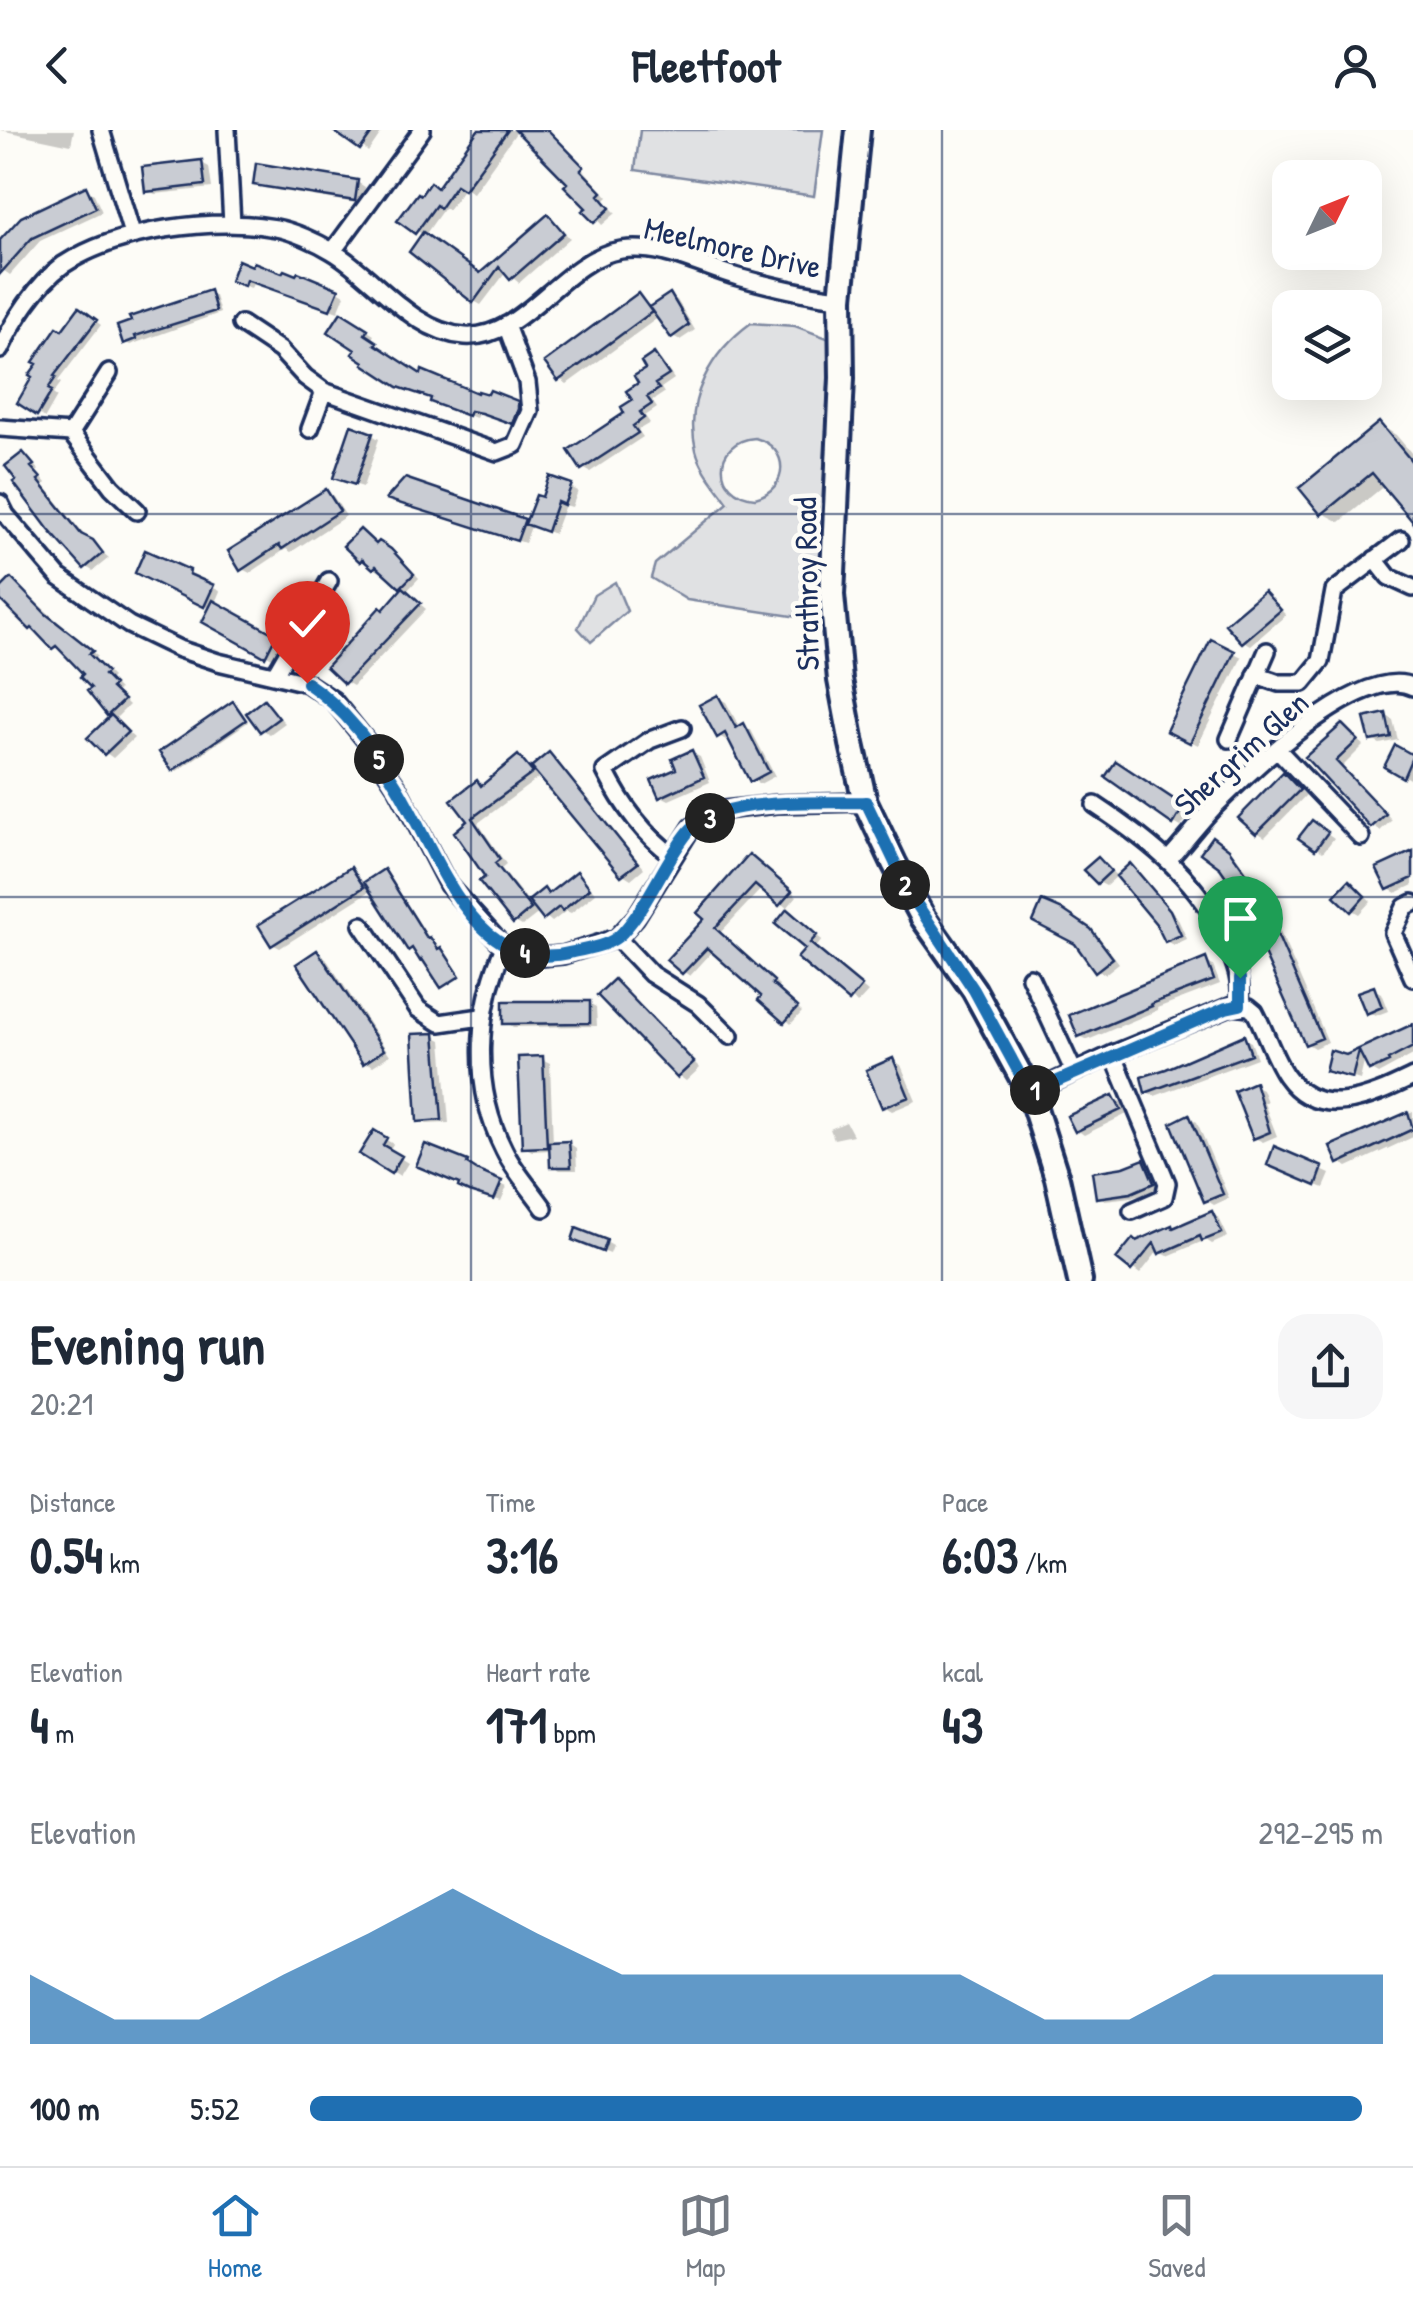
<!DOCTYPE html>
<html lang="en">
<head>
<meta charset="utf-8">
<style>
  body { margin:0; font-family:"Patrick Hand",sans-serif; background:#f6f6f7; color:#1f2937; height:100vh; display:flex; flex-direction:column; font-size:38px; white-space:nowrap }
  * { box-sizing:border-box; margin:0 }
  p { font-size:32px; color:#747a83 }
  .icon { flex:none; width:55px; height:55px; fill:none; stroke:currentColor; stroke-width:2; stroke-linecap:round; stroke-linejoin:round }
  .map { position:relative; height:1151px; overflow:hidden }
  .panel { display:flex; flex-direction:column; background:#fff; flex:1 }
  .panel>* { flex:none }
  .needle { width:65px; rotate:47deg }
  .tools { position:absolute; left:1272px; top:30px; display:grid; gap:20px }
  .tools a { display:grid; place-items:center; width:110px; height:110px; border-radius:20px; background:#fff; box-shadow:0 10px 40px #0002; font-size:50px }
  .pin { position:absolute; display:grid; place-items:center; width:85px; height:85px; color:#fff; margin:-102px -42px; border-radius:50% 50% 50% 0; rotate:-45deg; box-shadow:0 0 10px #0007 }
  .pin .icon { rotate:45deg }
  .km { position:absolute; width:50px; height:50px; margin:-25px; border-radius:50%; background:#222; color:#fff; font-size:28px; line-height:50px; text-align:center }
  .round { display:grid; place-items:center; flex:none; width:105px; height:105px; border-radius:30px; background:#f6f6f7 }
  .overview { display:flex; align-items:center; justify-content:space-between; height:170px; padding:0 30px }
  h1 { font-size:55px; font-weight:700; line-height:75px }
  .figures { display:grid; grid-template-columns:repeat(3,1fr); gap:15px; height:170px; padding:10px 30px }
  .figures div { display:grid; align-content:center }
  .figures b { font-size:50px; font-weight:700 }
  .figures small { font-size:28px; font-weight:400 }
  .figures p { font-size:28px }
  .chart { height:280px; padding:20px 30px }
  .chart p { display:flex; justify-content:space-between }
  .chart svg { width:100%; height:180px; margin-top:10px; fill:#1f6fb2; opacity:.7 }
  ul { padding:0 30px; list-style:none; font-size:32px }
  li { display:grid; grid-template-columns:160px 120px 1fr; align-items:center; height:75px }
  li i { height:25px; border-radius:12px; background:#1f6fb2 }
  header { display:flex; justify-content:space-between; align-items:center; height:130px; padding:0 30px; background:#fff; font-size:45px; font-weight:700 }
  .tab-bar { display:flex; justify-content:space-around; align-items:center; height:140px; border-top:2px solid #e0e1e3; background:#fff; font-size:28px; color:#747a83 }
  .tab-bar a { display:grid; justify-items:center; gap:5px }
  .tab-bar .active { color:#1f6fb2 }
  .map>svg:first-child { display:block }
  .green { fill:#e0e1e3; stroke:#7e88a0; stroke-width:2.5; fill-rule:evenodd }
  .shadow { fill:#0003 }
  .building { fill:#c9ccd3; stroke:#1b2f5e; stroke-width:2.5 }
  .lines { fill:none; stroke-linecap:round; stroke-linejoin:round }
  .street-casing { stroke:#1b2f5e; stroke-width:22 }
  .secondary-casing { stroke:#1b2f5e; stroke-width:30 }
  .street { stroke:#fdfcf7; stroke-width:15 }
  .secondary { stroke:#fdfcf7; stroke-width:22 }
  .route-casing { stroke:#fff; stroke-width:20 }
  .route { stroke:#1f6fb2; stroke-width:12 }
  .grid { fill:none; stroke:#1b2f5e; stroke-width:2.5; stroke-opacity:0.55 }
  .labels { text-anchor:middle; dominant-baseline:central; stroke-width:9; stroke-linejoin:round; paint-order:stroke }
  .street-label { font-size:32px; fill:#1b2f5e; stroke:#fdfcf7 }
</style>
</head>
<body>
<header><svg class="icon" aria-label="back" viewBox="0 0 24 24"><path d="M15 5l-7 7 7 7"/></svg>Fleetfoot<svg class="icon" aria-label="person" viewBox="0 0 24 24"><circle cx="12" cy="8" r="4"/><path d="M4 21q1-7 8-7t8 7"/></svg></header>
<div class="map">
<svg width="1413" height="1151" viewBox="0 0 1413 1151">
  <rect width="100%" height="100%" fill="#fdfcf7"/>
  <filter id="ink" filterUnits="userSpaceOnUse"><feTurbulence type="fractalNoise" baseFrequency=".01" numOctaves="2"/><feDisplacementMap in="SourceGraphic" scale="20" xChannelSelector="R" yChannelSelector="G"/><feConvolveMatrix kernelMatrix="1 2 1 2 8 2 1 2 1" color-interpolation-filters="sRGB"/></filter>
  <g filter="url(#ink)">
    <!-- green -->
    <path class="green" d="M640,0H823L814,66L635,40Z
      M751,193L795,196L830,209L818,490L687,470L651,448L655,434L728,373C717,357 701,340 696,320C684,269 711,222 751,193ZM755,308C790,317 790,359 755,368C712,364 712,311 755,308Z
      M615,452L627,481L591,512L578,498L594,465Z"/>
    <!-- shadow -->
    <path class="shadow" d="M0,0H74L71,15Z
      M346,0H383L368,22Z
      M481,0H518L473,63L464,58L448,80L444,78L425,105L481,145L548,87L570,108L519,153L506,142L481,175L474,171L424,105L417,101L438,60Z
      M540,0L550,2L608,67L604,71L616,83L602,95L568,56L571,53Z
      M202,33L209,37L212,58L155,64L148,60Z
      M357,52L365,57L362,74L263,58L256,53Z
      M86,59L94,64L102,82L40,111L10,145L0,138V114Z
      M240,133L338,161L345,165L338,182L254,152L251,158L240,154Z
      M210,163L215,166L220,183L130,215L125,212Z
      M638,166L652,178L670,166L677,170L695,200L680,210L673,206L659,187L567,254L560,249Z
      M86,184L101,195L58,251L61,253L53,264L57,267L45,288L21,272L63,203Z
      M342,185L374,205L371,210L382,218L381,220L422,247L478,267L517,273L524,278L520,297L491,286L478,284L476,288L440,275L358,219Z
      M654,226L661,230L674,249L661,258L664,263L652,271L657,278L645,286L650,293L638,300L643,307L590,342L583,338L628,283Z
      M1380,295L1396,305L1413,325V386L1385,355L1340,392L1323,383Z
      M372,305L379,309L363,357L344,351Z
      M23,325L39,340L37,342L46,353L44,355L89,411L109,428L93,441L86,437Z
      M571,357L578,361L572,377L565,375L554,404L532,394L525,413L397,372L528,394L543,370Z
      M326,362L333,366L346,386L291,422L286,419L250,443L242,439Z
      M379,414L398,426L419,448L406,462L426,479L353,556L346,552L384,482L406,458L361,430Z
      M138,442H189L197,446L195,449L220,461L215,473L282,511L274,529L206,491L211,479Z
      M12,451L97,526L94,529L112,547L109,550L119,560L116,562L129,575L114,590L134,608L113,628L106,623L113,587L91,562L94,558L87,544L0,466Z
      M1264,464L1286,485L1251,515L1244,511Z
      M1212,512L1242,527L1198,615L1169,600Z
      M718,568L726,572L740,598L744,596L751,600L775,646L760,654L752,650L730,608L726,610L719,606Z
      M264,572L285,593L270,604L262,600Z
      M233,574L248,592L177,641L174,639Z
      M1386,585L1393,590L1398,610L1380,614L1372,610Z
      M1342,597L1364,615L1342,637L1392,690L1380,701L1308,627Z
      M1396,619L1413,628L1411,650L1387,636Z
      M692,623L700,627L710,652L669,670L661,666Z
      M549,625L556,629L644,738L631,749L623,744L541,646L478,693L506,734L501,738L529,773L544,761L551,765L577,744L596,763L571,783L566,781L552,792L540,782L522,796L515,792L488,747L471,692L477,653L483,657L518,628L531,639Z
      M1117,634L1190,683L1181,697L1174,693Z
      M1283,645L1306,665L1265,707L1257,702Z
      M1320,698L1334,708L1323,722L1316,718Z
      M1220,714L1236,726L1264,765L1328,912L1314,918L1306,913Z
      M1413,724V755L1396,763L1389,759Z
      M756,730L797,766L787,778L762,758L720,803L779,856L777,859L802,882L791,894L713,821L690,846L684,842Z
      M1098,730L1117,746L1106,756L1098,752Z
      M1130,736L1138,740L1177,787L1187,809L1174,815L1167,811Z
      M351,740L365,754L384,742L388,745L429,808L446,823L459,843L442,854L428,832L416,820L410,819L372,760L280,818L272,814Z
      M1357,758L1371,771L1359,784L1352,780Z
      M794,786L822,810L815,819L868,862L857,874L808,819Z
      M1071,788L1099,807L1119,833L1105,844L1097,840Z
      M317,823L325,827L390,925L373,936L365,932Z
      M1205,831L1213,836L1220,854L1157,878L1158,880L1088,910L1080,906Z
      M614,852L700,938L686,951L679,946Z
      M1373,859L1381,863L1388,881L1375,886L1368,882Z
      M589,873L596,877L597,896L513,897L506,892Z
      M1407,900L1413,903V925L1378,944L1371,940L1365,928L1360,950L1328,940L1347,927Z
      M434,906L442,910L449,993L427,994L420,990Z
      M1243,908L1251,912L1257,928L1155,966L1147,962Z
      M542,929L550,933L553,1014L569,1013L576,1018L577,1040H560L553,1036L552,1020L532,1021L524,1017Z
      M893,931L901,935L916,971L892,981L884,976Z
      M1254,955L1262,959L1267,972L1264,973L1277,1006L1263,1012L1255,1008Z
      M1113,968L1121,972L1127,984L1084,1005L1077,1000Z
      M1413,981V1007L1348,1037L1340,1032L1333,1018Z
      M1189,987L1197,992L1229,1068L1214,1075L1206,1070Z
      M846,992L853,1005L834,1009L830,999Z
      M375,1003L393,1014L389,1021L408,1033L400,1046L363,1023Z
      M1276,1019L1330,1044L1324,1058L1277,1038Z
      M1144,1032L1151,1036L1160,1057L1140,1066L1105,1070L1098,1066L1125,1040Z
      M467,1034L473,1037L472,1040L507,1057L501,1071L467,1059L462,1054Z
      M1212,1084L1219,1088L1228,1107L1212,1114L1206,1110L1168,1126L1158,1121L1140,1144L1120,1129Z
      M606,1112L613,1116L610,1124L582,1113Z"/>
    <!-- building -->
    <path class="building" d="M332,0H374L360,20Z
      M478,0H508L464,60L456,55L440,78L436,75L415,104L397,91L418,63L421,65L430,52L437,58Z
      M515,0H548L584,37L581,40L602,62L599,65L610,78L594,93L582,81L586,78L564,56L567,53Z
      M202,30L205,55L145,62L142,37Z
      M256,33L358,50L355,71L253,55Z
      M86,56L96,78L32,108L0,144V110L21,87Z
      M548,84L564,103L510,150L499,137L473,173L409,122L423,102L480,143Z
      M238,130L252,136L254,132L282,143L284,140L296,145L298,142L339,159L330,180L246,150L244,156L230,151Z
      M210,160L216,181L135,206L136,209L123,214L117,196L131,191L129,187Z
      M638,163L652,182L558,251L544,232Z
      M670,163L689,195L671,208L649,177Z
      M79,177L97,190L54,246L56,247L48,259L52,261L37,286L17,273L32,247L29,245L37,234L33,232L57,197L62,200Z
      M341,182L368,199L365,204L377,212L375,214L421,244L422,240L477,263L478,261L488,264L490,260L518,271V279L512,294L481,283L470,281L468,286L430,272L431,268L398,257L363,234L364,232L352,224L355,220L328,202Z
      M654,223L669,245L655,254L659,259L647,267L652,274L640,282L644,288L633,296L638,303L581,340L568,320L624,283L621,277L632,270L626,261L638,253L634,246L645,239L641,232Z
      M1379,292L1413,333V392L1372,343L1321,385L1299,358Z
      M351,295L373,303L355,355L333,348Z
      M23,322L34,335L31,337L41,348L38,350L81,404L93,410L103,423L84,439L49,400L13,352L16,350L5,336Z
      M549,346L572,354L564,375L557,372L547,402L525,394L536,365L542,367Z
      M405,348L525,389L517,411L386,369Z
      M326,359L340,381L282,419L279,415L240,441L228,421Z
      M360,399L376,414L379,411L391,419L414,444L400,458L376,436L373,439L362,429L360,432L343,416Z
      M145,420L190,440L189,444L214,455L204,477L135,443Z
      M11,448L46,484L93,521L89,524L107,542L104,545L114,555L111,558L124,570L107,586L87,561L91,558L80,547L83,544L56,516L52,519L32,498L30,500L0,470V459Z
      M403,457L421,473L344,554L326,537L380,477L383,480Z
      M1264,461L1281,480L1242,513L1225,494Z
      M213,470L276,505L265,527L202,492Z
      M1211,509L1235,521L1190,613L1166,601Z
      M718,565L736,598L744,593L769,642L750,652L725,603L717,608L699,575Z
      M264,569L279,588L260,602L246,583Z
      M233,571L246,590L172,641L159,622Z
      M1386,583L1391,607L1370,611L1364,588Z
      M111,585L128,602L104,625L87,608Z
      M1342,594L1358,610L1336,631L1386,684L1371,698L1305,627Z
      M1395,615L1413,625L1403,648L1384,637Z
      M692,620L704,647L659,668L651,650L676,639L672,629Z
      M549,622L638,733L621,746L531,637Z
      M518,625L533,643L472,688L500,729L495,733L531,779L513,794L479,751L485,747L454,702L467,691L451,670L477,650L481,656Z
      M1116,631L1184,676L1173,695L1105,647Z
      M1283,642L1300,660L1256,704L1238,688Z
      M1312,690L1328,702L1315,720L1298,708Z
      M1212,706L1229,719L1257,758L1322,908L1305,915L1236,761L1220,738L1200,723Z
      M1413,721V748L1387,760L1376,738Z
      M749,724L792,761L779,776L755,755L715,798L774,851L772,854L798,877L784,893L758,870L761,866L707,818L682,844L666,830L704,789L697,783Z
      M1098,727L1111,741L1097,754L1083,740Z
      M1130,733L1170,780L1181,805L1165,812L1156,794L1116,746Z
      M351,737L364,757L271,816L258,795Z
      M384,739L427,808L430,807L438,819L441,817L460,846L441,858L422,829L420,831L412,818L408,821L364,752Z
      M577,741L590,758L562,781L559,777L543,790L528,771L544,758L548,764Z
      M1349,750L1365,766L1351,782L1334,766Z
      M1042,771L1063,780L1091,799L1113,828L1095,842L1075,814L1033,792Z
      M787,779L817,805L810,813L862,856L849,872L797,828L805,819L775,794Z
      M317,820L384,920L363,934L296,834Z
      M1206,828L1214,850L1151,874L1152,876L1078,907L1069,885Z
      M614,849L694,932L677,948L597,865Z
      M1374,856L1382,877L1366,884L1357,862Z
      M503,871H590V893L503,894Z
      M1413,894V917L1388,930L1389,932L1369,941L1359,921L1352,948L1325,941L1330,920L1346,925Z
      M435,903L442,990L417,992L412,904Z
      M1244,905L1251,924L1145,963L1141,947L1166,939Z
      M543,926L547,1017L522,1018L518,927Z
      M893,928L909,967L882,978L866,940Z
      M1255,952L1270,1002L1253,1009L1234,961Z
      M1113,965L1121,980L1075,1002L1067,986Z
      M1408,982L1413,999L1338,1034L1330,1016Z
      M1189,984L1223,1064L1204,1072L1171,993Z
      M374,1000L387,1008L383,1015L402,1026L391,1044L359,1024Z
      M569,1011L571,1037H550L549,1012Z
      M425,1014L468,1031L467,1034L478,1041L502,1051L494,1070L469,1062L458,1057L459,1054L416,1036Z
      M1274,1016L1323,1037L1316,1056L1267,1035Z
      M1144,1029L1154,1053L1131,1063L1096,1068L1092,1042L1124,1037Z
      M1212,1081L1222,1103L1202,1111L1200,1106L1159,1124L1154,1113L1131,1141L1116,1129L1133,1108L1136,1111L1172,1095L1173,1098Z
      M576,1098L607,1110L603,1122L572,1110Z"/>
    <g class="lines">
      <defs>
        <path id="street" d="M101,0L132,104
          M227,0L232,94
          M333,121L422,0
          M241,194L280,220L305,247L324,261L497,322L515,315L530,281L527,252L506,195
          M0,220C13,191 37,154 63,135C118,99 212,87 276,98C293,101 317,112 332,121C375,146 411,202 465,206C524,210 562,129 621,120C662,114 699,136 738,147C771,156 807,165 841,168
          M0,298L71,303L112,357L137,381
          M310,299L324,261
          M71,303L109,243
          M0,373L6,385L59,447L129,495L179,519L218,532L307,553L333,570L367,612L397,657L448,755L504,817L541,827L563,825L617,808L636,787L692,697L724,680L777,674L865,672
          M1375,429L1389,447L1413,458
          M275,544L329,451
          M1256,545L1279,553H1303L1321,531L1334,461L1401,410
          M1229,609L1267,521
          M1278,620L1361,707
          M1095,675C1151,712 1202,752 1227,815C1236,836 1242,852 1240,875
          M672,725C643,704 621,673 605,641L650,610L682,598
          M1168,730C1184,713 1198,694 1214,677C1249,642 1362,532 1413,557
          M1413,773L1405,777L1393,803L1413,848
          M362,795L418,879L440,893L481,887
          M617,808L651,844L698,874L730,906
          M504,817C476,880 472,958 504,1020C514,1041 531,1059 544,1078
          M1030,847L1074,942
          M1113,924L1167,1053L1164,1067L1132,1081
          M1030,963L1113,924L1233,875L1249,877L1255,882C1266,903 1273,927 1286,946C1319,993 1373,966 1413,947"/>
        <path id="secondary" d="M858,0L841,168L842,248L832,465L840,550L852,614L865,672L894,733L923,788L974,860L1030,963L1057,1048L1080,1151"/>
      </defs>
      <!-- street casing -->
      <use href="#street" class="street-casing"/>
      <!-- secondary casing -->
      <use href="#secondary" class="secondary-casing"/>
      <!-- street -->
      <use href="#street" class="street"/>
      <!-- secondary -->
      <use href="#secondary" class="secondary"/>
    </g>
  </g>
  <g class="lines" filter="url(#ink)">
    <defs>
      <path id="route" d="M307,553C346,579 372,616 396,655C437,721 472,849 573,822C590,818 610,816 622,803C650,773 663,733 689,701C719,665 821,674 866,672L910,764L974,860L1030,963L1226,878L1240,875V848"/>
    </defs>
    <!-- route casing -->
    <use href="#route" class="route-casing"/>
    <!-- route -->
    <use href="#route" class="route"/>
  </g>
  <!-- grid -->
  <path class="grid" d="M471,0V1151M942,0V1151M0,384H1413M0,767H1413"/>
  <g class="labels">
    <!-- street labels -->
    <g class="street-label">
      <text transform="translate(733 117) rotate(13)">Meelmore Drive</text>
      <text transform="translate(806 454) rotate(-91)">Strathroy Road</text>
      <text transform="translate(1241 623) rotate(-42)">Shergrim Glen</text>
    </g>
  </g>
</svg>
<div class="tools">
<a><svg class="needle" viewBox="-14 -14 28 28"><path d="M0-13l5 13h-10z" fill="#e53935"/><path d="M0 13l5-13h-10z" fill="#747a83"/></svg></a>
<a><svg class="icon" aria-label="layers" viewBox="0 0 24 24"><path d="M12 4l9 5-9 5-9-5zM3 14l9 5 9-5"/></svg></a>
</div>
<div class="pin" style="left:1240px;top:848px;background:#1e9e55"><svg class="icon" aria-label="arrive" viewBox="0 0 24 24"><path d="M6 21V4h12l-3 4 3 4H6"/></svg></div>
<div class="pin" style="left:307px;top:553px;background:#d93025"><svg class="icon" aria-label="check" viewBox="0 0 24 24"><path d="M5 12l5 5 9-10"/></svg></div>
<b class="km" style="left:1035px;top:960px">1</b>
<b class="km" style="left:905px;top:755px">2</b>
<b class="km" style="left:710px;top:688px">3</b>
<b class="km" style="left:525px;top:823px">4</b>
<b class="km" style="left:379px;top:629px">5</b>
</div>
<section class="panel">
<div class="overview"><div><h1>Evening run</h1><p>20:21</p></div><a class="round"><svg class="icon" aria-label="share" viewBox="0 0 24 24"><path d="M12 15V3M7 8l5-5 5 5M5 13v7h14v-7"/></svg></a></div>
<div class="figures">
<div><p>Distance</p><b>0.54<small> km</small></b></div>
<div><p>Time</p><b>3:16</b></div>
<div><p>Pace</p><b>6:03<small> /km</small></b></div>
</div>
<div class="figures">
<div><p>Elevation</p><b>4<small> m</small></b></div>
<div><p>Heart rate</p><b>171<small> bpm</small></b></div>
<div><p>kcal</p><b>43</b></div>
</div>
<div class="chart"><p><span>Elevation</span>292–295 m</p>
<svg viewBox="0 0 160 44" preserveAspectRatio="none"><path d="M0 44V27L10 38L20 38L30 27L40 17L50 6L60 17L70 27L80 27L90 27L100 27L110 27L120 38L130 38L140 27L150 27L160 27V44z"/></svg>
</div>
<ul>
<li><b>100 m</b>5:52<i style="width:98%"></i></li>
</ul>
</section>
<nav class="tab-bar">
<a class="active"><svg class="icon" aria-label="home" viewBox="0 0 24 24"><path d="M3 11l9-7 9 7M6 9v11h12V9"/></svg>Home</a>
<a><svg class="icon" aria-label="map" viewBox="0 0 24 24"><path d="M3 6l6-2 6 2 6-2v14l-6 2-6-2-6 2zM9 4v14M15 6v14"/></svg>Map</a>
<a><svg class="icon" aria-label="saved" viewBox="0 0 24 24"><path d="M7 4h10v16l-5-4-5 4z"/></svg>Saved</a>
</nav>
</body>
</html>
